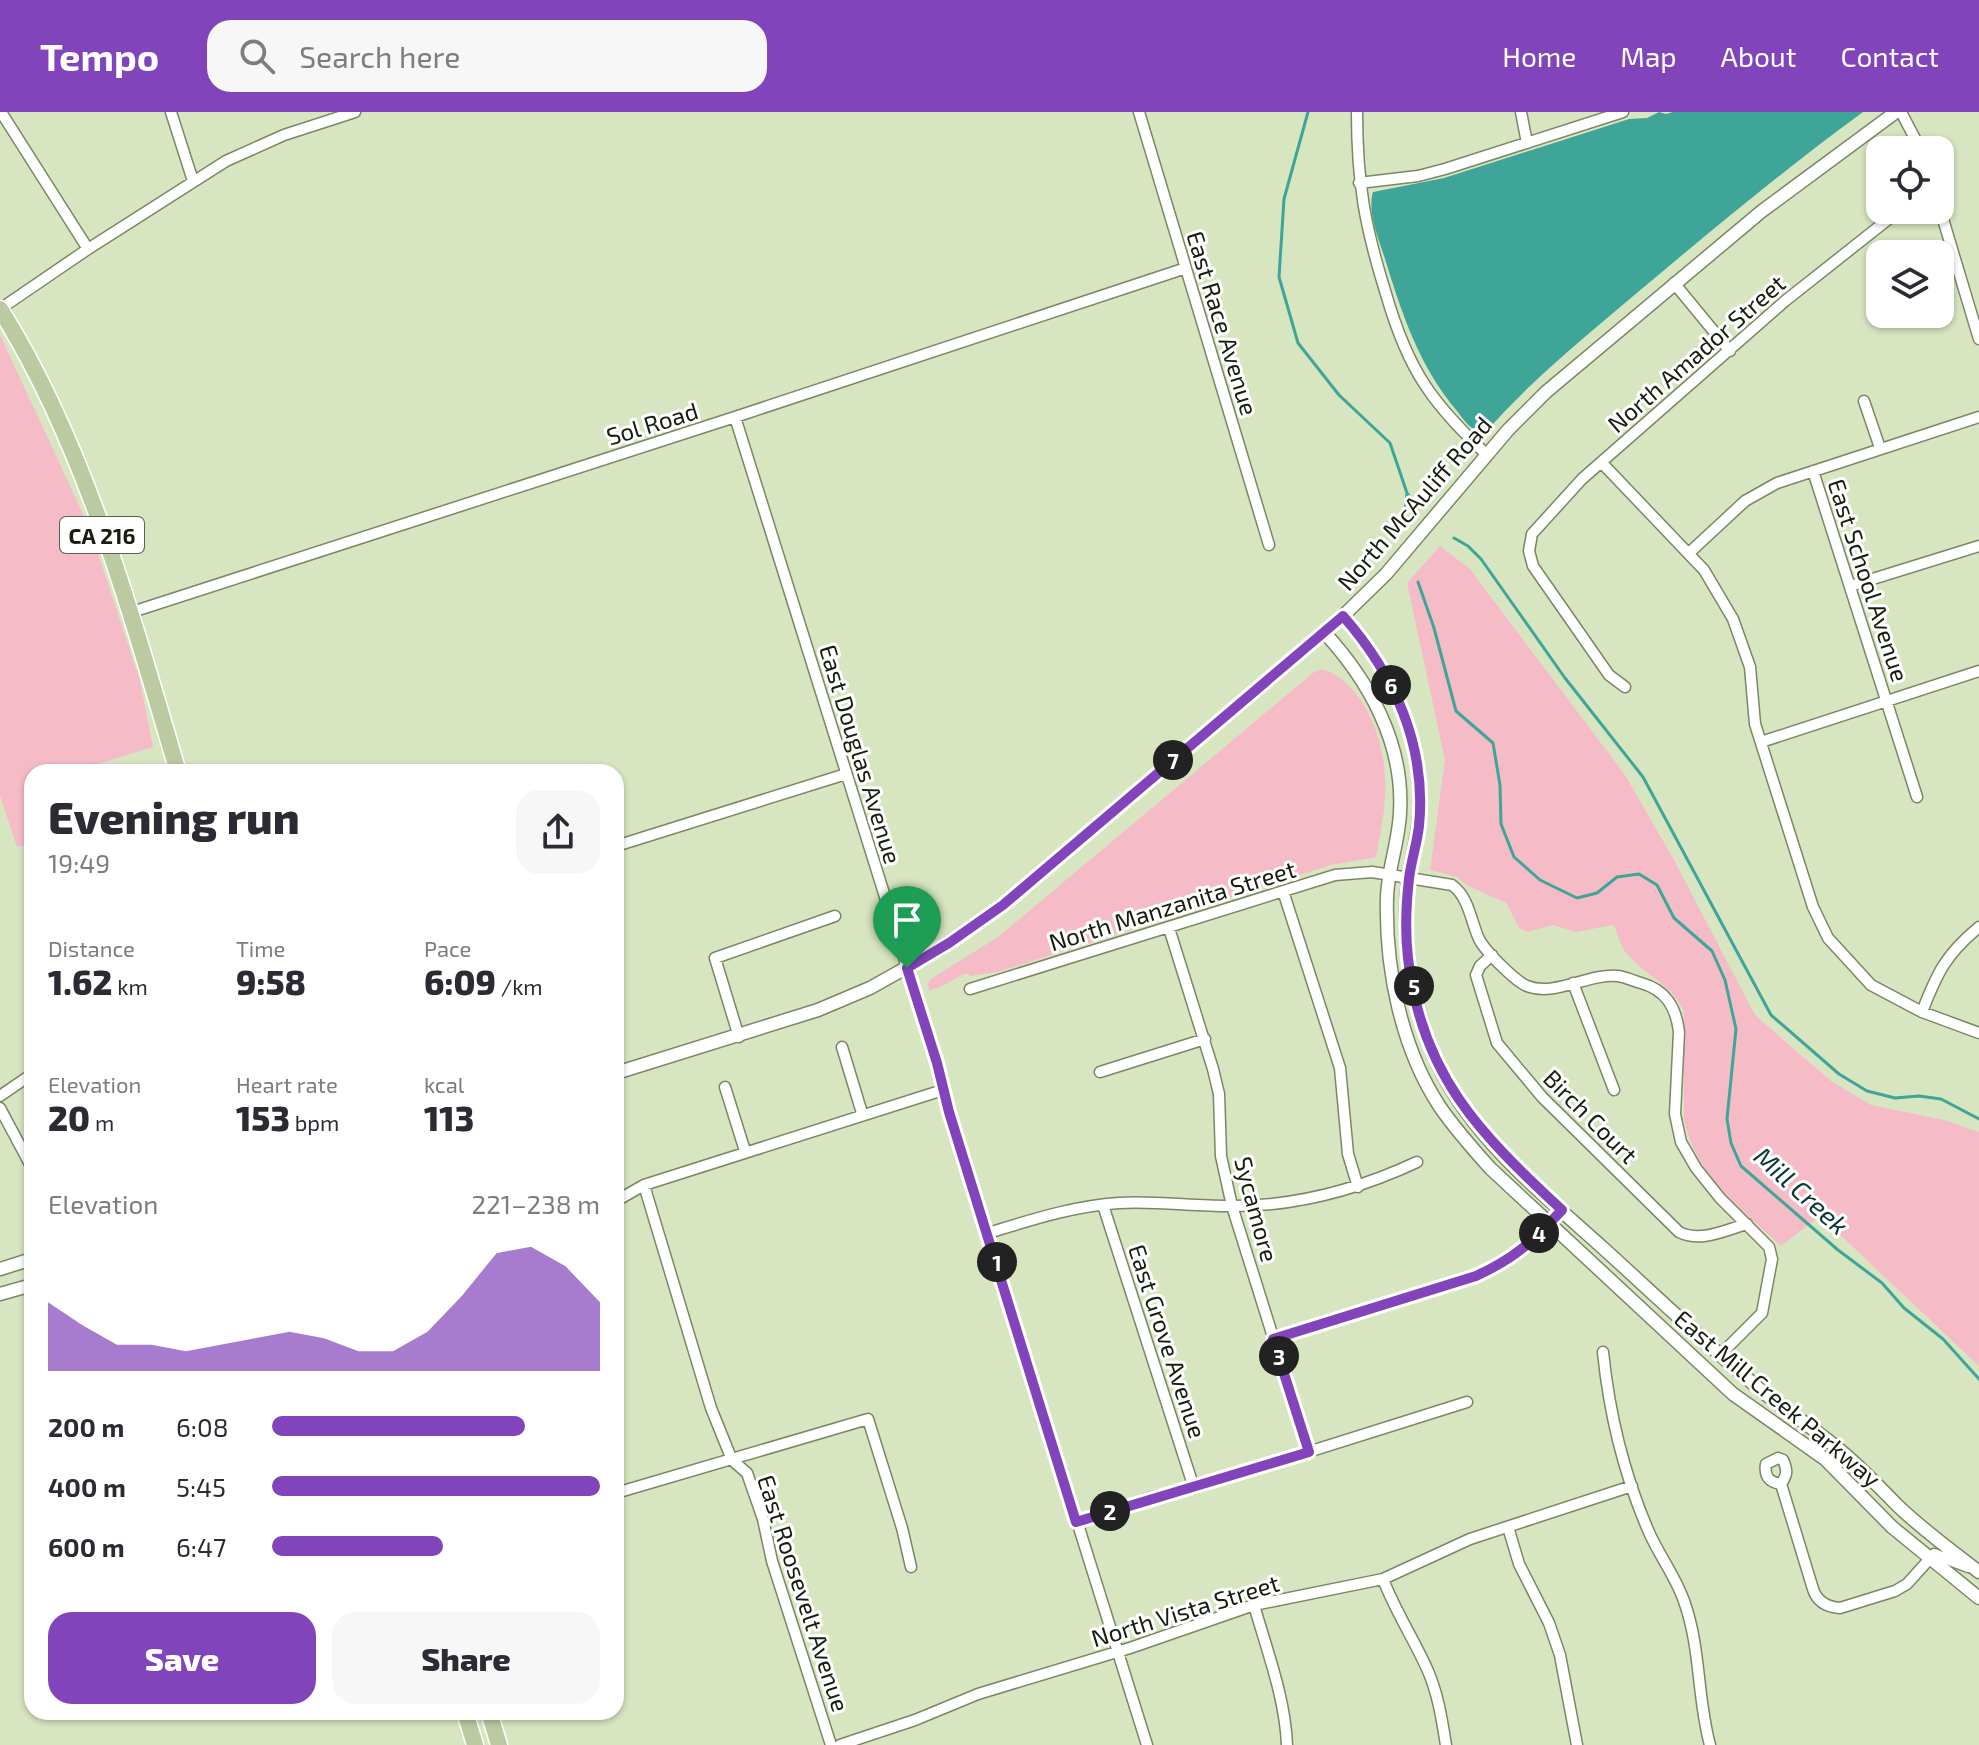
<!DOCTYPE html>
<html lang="en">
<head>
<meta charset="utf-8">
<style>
  body { margin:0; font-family:"Exo 2",sans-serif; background:#f7f7f7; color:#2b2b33; height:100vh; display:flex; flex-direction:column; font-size:30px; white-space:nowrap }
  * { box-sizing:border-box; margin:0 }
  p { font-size:26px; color:#7c7c81 }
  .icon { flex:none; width:44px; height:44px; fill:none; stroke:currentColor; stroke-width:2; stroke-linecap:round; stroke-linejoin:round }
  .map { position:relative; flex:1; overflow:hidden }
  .details { position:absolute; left:24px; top:652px; width:600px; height:956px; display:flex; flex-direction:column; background:#fff; border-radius:24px; box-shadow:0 2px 6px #0004 }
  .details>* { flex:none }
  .fabs { position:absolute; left:1866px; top:24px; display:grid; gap:16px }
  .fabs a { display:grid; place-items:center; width:88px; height:88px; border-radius:16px; background:#fff; box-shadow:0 2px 6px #0004; font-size:40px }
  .pin { position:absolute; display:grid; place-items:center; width:68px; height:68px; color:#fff; margin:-82px -34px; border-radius:50% 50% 50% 0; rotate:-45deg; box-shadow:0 0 8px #0007 }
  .pin .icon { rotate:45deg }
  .km { position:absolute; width:40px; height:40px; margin:-20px; border-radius:50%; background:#222; color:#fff; font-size:22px; line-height:40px; text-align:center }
  .round { display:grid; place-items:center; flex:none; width:84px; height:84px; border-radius:24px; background:#f7f7f7 }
  .summary { display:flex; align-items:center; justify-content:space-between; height:136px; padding:0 24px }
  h1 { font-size:44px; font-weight:800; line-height:60px }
  .figures { display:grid; grid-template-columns:repeat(3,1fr); gap:12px; height:136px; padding:8px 24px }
  .figures div { display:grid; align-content:center }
  .figures b { font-size:34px; font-weight:800 }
  .figures small { font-size:22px; font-weight:400 }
  .figures p { font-size:22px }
  .chart { height:224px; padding:16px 24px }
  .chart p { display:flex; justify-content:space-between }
  .chart svg { width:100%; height:144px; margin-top:8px; fill:#8244ba; opacity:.7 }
  .primary-button { display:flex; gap:16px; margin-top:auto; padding:16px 24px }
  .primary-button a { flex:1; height:92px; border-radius:24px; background:#8244ba; color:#fff; font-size:32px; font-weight:800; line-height:92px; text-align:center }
  .primary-button a+a { background:#f7f7f7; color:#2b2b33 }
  ul { padding:0 24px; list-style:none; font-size:26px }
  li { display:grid; grid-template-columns:128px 96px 1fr; align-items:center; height:60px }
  li i { height:20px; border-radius:10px; background:#8244ba }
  header { display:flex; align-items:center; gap:48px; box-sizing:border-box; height:112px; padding:0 40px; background:#8244ba; color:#fff }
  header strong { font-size:38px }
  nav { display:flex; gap:44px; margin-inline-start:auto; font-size:28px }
  .search { width:560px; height:72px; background:#f7f7f7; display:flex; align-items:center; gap:20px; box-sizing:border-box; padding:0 28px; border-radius:24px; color:#7c7c81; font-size:30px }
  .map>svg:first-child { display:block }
  .green { fill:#f5bcc7 }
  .water { fill:#3fa599 }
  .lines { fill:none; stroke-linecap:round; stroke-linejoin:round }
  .stream { stroke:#3fa599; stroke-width:3 }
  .minor-casing { stroke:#7a8765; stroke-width:13 }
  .tertiary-casing { stroke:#7a8765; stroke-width:15 }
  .primary-casing { stroke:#fff; stroke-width:19 }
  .minor { stroke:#fff; stroke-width:10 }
  .tertiary { stroke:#fff; stroke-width:12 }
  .primary { stroke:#bccaa2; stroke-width:16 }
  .route-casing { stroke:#fff; stroke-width:16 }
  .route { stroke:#8244ba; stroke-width:10 }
  .labels { text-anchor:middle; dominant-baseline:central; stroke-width:6; stroke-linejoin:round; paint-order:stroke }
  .shield { fill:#fff; stroke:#5d6056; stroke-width:2 }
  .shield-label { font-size:22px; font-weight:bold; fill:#171c0e }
  .street-label { font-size:24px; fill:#171c0e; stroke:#fff }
  .water-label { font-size:26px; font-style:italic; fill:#083834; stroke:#fff }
</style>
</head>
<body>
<header>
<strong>Tempo</strong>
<div class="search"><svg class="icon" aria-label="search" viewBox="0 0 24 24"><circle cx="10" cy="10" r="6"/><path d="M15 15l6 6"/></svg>Search here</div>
<nav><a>Home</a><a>Map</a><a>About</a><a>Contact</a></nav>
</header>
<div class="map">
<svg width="1979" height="1633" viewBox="0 0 1979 1633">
  <rect width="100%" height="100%" fill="#d7e6c1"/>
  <!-- green -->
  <path class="green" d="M0,223L90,417L140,569L153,635L72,660H32V731L17,735L0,684Z
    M1440,434L1470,457L1625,663L1673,746L1755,903L1831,969L1871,993L1944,1008L1979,1020V1254L1820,1104L1781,1134C1742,1098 1694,1062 1684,1007V899C1671,871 1641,862 1624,838C1620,831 1617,822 1614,813L1575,820L1553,813L1528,820L1519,816L1506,791L1466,773L1457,765L1430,758L1445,648L1407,471Z
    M1322,557C1363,570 1383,624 1385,664C1387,691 1381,718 1376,745L1331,753L998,860L970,864L967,861C953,867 944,874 929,879L928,872L931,867L998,825L1314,560Z"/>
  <!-- water -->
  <path class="water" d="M1659,0L1666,2L1673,0H1863C1785,57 1712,118 1638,180C1585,225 1531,268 1485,321C1471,320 1465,309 1457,299C1419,254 1402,202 1385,147C1379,128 1367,101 1373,80L1444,66L1629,7L1647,6Z"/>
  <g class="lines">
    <!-- stream -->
    <path class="stream" d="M1308,0L1284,87L1279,165L1298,231L1339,283L1390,331L1407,381L1404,408
      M1407,381L1415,393
      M1454,426L1468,434L1481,447L1565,566L1643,665L1771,903L1839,962L1867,979L1895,986L1919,984L1941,987L1979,1007
      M1418,470L1434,516L1456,599L1493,631L1500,673L1501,712L1514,745L1540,768L1577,786L1597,781L1617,765L1639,762L1657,773L1674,806L1712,839L1725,868L1736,917L1727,1007L1731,1031L1741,1054L1838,1138L1882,1171L1904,1196L1943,1227L1979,1267"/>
    <defs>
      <path id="minor" d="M1,0L88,137
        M171,0L193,69
        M1139,0L1269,433
        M1357,0C1357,71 1365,115 1386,182C1395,213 1407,246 1425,273C1442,299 1464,321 1486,342
        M1521,0L1527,31
        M1901,0L1921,38
        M1359,71L1418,64L1445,57L1623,0
        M1940,97L1979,227
        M1674,171L1730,239
        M0,197L88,137L226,49L284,23L355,0
        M1864,289L1880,336
        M735,305L937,951L949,1000L1147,1633
        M1601,350L1704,458L1733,507L1750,555L1755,612L1813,795L1828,826L1871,873L1922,900L1979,921
        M1813,359L1917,685
        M1689,441L1745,389L1777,371L1979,305
        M1850,474L1979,434
        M129,501L735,305L1186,156
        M1625,575L1609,563L1533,454L1529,439L1532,422L1582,367L1785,189L1900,98
        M1761,630L1979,559
        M616,734L846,662
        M1283,779L1340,956L1348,1042L1358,1075
        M1169,816L1213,957L1219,982L1221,1044L1232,1094L1309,1340
        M1492,843L1480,854L1476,863L1497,931L1542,985L1679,1120C1701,1131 1725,1118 1747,1112
        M1573,871L1614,978
        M970,877L1335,763L1372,760L1452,773C1469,785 1471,810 1479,827C1485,839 1515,869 1527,874C1555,885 1589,861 1618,864C1625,865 1634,869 1641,871C1666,878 1676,895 1679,920L1675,1002L1681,1030L1696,1056L1720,1086L1769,1135L1772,1147L1762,1201L1721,1242
        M1922,900C1937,861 1946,842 1979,815
        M739,925L715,846L835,804
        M842,935L862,1001
        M1100,960L1205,927
        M725,975L745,1039
        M0,984L32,962
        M0,996L32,1056
        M644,1073L711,1296L732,1348L747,1361L763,1407L772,1449L831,1633
        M616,1089L644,1073L943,978
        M1103,1093L1194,1376
        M988,1121C1031,1108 1073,1094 1119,1091C1155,1089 1192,1094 1228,1094C1295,1095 1357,1078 1417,1050
        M1273,1227L1476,1164C1518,1146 1531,1130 1562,1098
        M1603,1240C1609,1299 1624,1362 1648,1418C1658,1442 1675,1463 1684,1489C1701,1536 1697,1586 1710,1633
        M1781,1372C1769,1370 1764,1365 1766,1352L1778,1346L1783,1348C1788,1359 1787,1363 1781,1372L1813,1477C1817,1490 1827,1495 1840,1496L1895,1479L1907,1472L1934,1442L1968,1455
        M616,1381L868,1307L902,1416L911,1455
        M1076,1410L1153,1385L1194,1376L1467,1290
        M1508,1415L1519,1452L1549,1511L1560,1543L1577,1633
        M1383,1467C1395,1499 1414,1527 1428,1559C1438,1582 1442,1608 1446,1633
        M1254,1493C1267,1539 1285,1585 1287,1633
        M840,1633L915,1608L978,1582L1130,1536L1254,1493L1383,1467L1470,1427L1632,1374"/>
      <path id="tertiary" d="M1343,504C1388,556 1419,616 1420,686C1421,713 1413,738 1409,764C1400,822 1411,885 1432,939C1465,1021 1539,1078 1603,1136C1656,1184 1708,1234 1763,1280C1787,1299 1813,1316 1836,1335C1859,1353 1878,1374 1898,1394C1923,1418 1952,1439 1979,1460
        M1324,520C1369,569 1404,631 1400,700C1399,729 1388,756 1387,785C1385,856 1401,936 1440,995C1455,1017 1473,1037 1490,1056L1733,1282L1825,1347L1892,1415L1979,1486
        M616,961L818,898L870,876L938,838L1003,793L1343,504L1386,462L1508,318L1546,280L1762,99L1896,0
        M0,1157L32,1147
        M0,1182L32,1173"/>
      <path id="primary" d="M0,197C86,334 132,505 178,660
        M465,1600L475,1633
        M489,1600L499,1633"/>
    </defs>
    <!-- minor casing -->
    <use href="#minor" class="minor-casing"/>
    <!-- tertiary casing -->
    <use href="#tertiary" class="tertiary-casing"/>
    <!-- primary casing -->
    <use href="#primary" class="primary-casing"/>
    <!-- minor -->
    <use href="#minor" class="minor"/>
    <!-- tertiary -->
    <use href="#tertiary" class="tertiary"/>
    <!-- primary -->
    <use href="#primary" class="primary"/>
  </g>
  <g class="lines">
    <defs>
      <path id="route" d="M1343,504C1394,562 1427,634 1419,714C1417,732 1411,749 1409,767C1406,793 1405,820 1408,846C1421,963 1480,1022 1562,1098C1531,1130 1517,1145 1476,1164L1273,1227L1309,1340L1076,1410L949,1000L937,951L907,856L949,831L1003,793Z"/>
    </defs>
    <!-- route casing -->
    <use href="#route" class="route-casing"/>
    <!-- route -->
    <use href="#route" class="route"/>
  </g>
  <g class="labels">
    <!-- shield labels -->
    <rect class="shield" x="60" y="405" width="84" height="36" rx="6"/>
    <g class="shield-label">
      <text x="102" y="423">CA 216</text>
    </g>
    <!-- street labels -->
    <g class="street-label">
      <text transform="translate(1223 211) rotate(73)">East Race Avenue</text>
      <text transform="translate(1696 241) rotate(-41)">North Amador Street</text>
      <text transform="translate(652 311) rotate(-17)">Sol Road</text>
      <text transform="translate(1414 391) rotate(-49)">North McAuliff Road</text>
      <text transform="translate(1869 468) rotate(72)">East School Avenue</text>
      <text transform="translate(861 642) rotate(73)">East Douglas Avenue</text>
      <text transform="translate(1172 793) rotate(-17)">North Manzanita Street</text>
      <text transform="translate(1591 1004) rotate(45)">Birch Court</text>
      <text transform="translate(1257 1097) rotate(75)">Sycamore</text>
      <text transform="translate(1168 1229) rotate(72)">East Grove Avenue</text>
      <text transform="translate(1778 1286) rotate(40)">East Mill Creek Parkway</text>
      <text transform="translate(804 1481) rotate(72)">East Roosevelt Avenue</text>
      <text transform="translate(1185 1498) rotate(-17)">North Vista Street</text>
    </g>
    <!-- water labels -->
    <g class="water-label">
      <text transform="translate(1802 1078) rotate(42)">Mill Creek</text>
    </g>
  </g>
</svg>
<div class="fabs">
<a><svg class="icon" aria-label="locate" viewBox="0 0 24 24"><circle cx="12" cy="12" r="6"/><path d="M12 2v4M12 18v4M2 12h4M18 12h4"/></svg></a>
<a><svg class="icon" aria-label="layers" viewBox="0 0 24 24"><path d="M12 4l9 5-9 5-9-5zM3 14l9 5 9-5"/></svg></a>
</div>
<div class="pin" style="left:907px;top:856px;background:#1e9e55"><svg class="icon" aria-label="arrive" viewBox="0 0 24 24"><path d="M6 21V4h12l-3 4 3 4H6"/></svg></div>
<b class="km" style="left:997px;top:1150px">1</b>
<b class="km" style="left:1110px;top:1399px">2</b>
<b class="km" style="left:1279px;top:1244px">3</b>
<b class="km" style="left:1539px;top:1121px">4</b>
<b class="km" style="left:1414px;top:874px">5</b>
<b class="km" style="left:1391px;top:573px">6</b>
<b class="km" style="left:1173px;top:648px">7</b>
<section class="details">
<div class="summary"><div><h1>Evening run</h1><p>19:49</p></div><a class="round"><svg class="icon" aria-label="share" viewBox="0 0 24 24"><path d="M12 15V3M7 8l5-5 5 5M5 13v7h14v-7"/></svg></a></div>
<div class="figures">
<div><p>Distance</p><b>1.62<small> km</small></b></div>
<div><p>Time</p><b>9:58</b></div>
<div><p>Pace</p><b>6:09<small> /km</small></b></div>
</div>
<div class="figures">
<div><p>Elevation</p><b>20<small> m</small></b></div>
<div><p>Heart rate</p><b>153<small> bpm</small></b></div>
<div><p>kcal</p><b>113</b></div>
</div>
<div class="chart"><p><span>Elevation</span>221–238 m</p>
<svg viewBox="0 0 160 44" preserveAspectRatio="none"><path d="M0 44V23L10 30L20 36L30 36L40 38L50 36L60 34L70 32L80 34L90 38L100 38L110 32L120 21L130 8L140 6L150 12L160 23V44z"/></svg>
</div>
<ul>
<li><b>200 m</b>6:08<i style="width:77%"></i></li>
<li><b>400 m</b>5:45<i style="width:100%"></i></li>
<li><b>600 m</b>6:47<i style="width:52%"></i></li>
</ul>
<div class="primary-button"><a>Save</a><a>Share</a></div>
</section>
</div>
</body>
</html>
